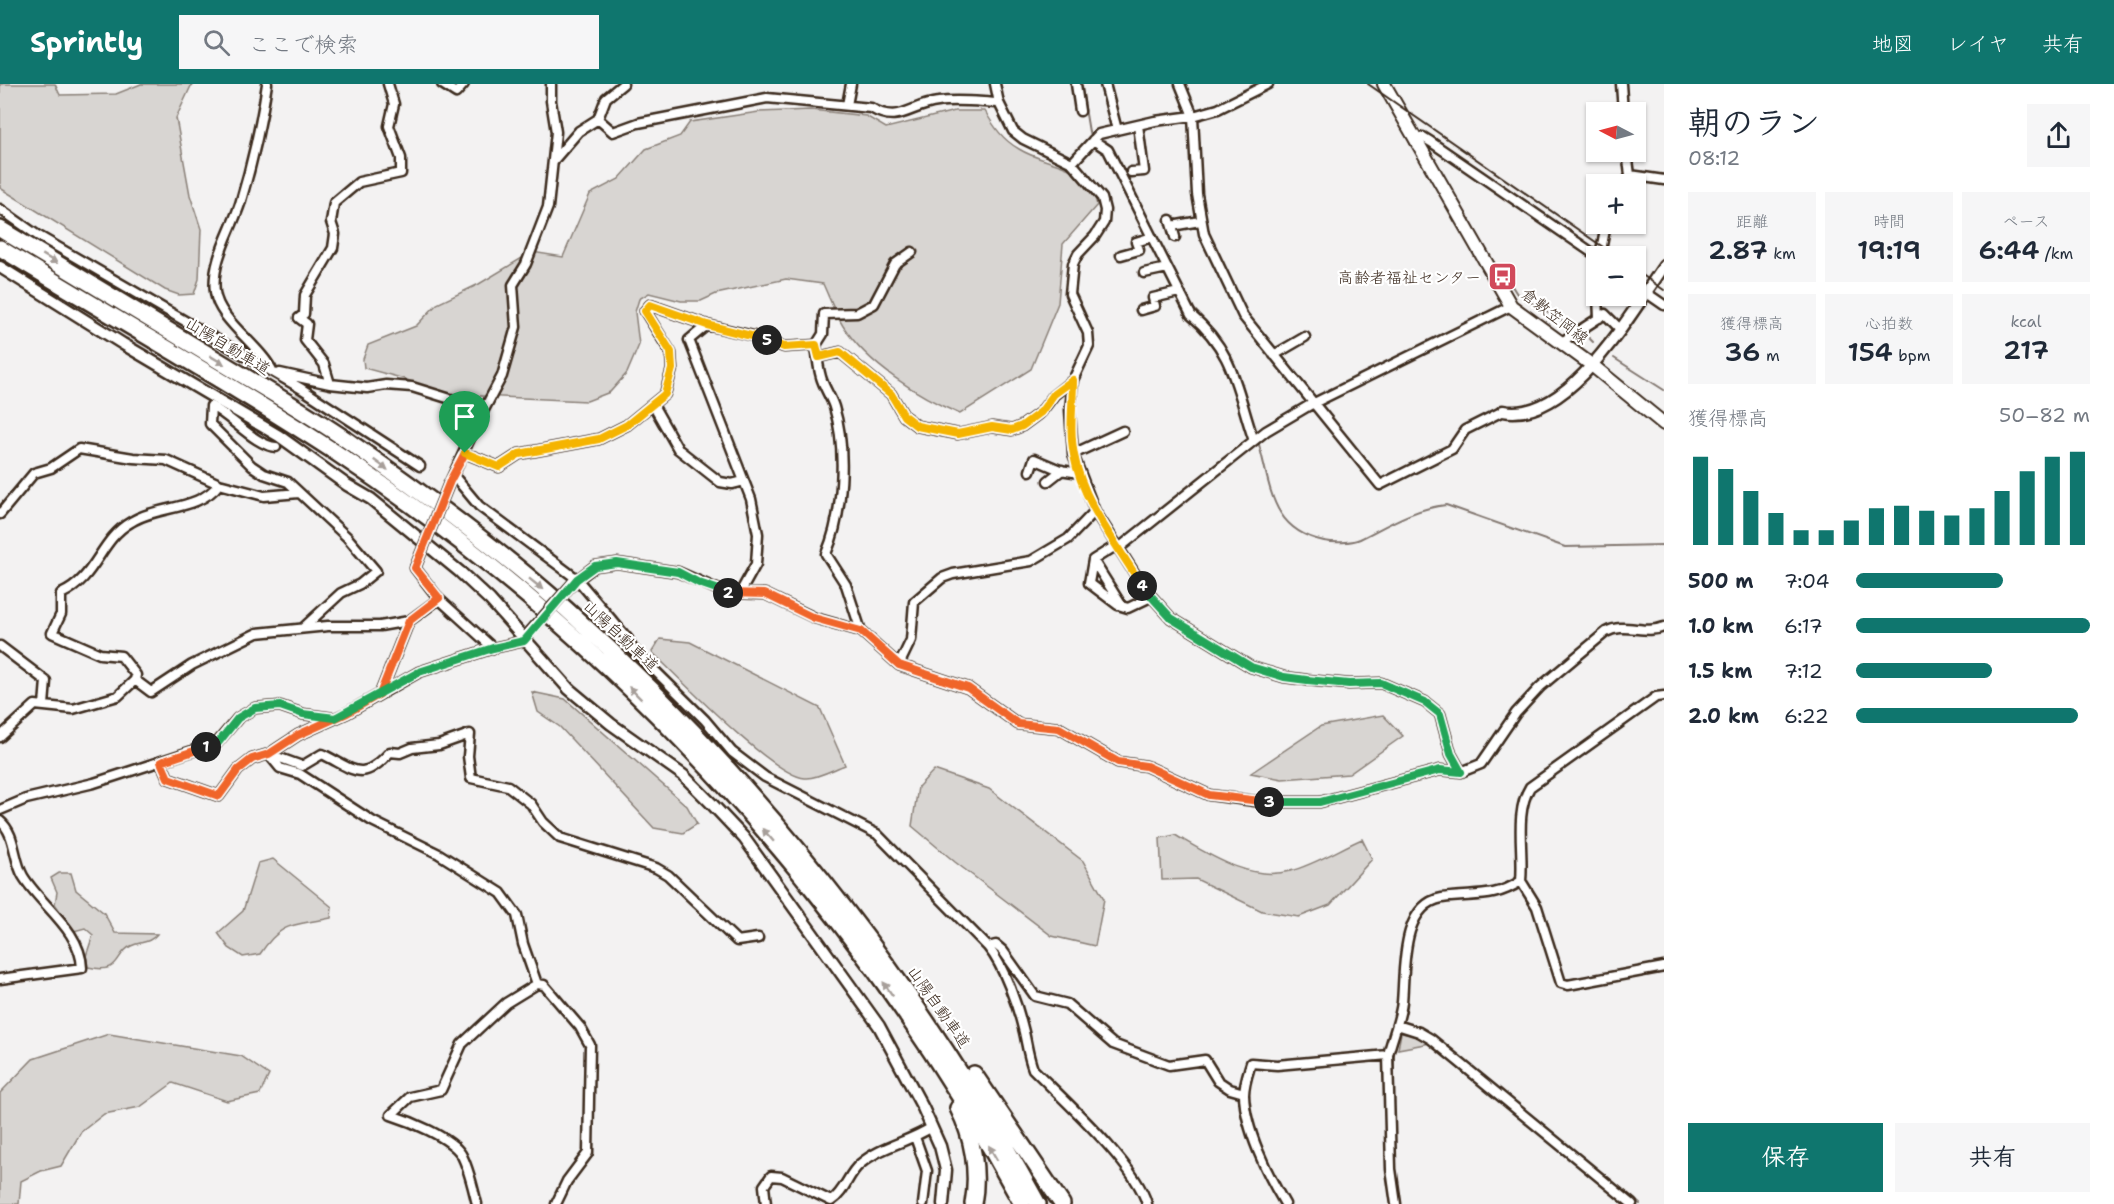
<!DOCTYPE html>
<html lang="ja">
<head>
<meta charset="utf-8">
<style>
  body { margin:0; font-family:"Shantell Sans","Klee One",sans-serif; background:#f6f6f7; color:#1f2937; height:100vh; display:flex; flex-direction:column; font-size:22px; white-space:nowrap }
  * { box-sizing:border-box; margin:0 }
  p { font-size:20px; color:#747a83 }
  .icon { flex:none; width:33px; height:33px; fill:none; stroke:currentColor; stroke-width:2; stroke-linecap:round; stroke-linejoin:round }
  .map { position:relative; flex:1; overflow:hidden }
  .sheet { display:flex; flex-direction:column; background:#fff; width:450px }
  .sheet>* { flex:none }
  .needle { width:39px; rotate:276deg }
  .controls { position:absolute; left:1586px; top:18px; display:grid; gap:12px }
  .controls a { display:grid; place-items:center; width:60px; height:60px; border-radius:0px; background:#fff; box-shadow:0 2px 4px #0004; font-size:30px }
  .pin { position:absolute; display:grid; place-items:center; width:51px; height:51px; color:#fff; margin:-62px -26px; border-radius:50% 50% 50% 0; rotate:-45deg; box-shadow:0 0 6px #0007 }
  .pin .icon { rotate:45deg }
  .km { position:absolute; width:30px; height:30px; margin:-15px; border-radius:50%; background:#222; color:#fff; font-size:16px; line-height:30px; text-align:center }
  .round { display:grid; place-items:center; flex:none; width:63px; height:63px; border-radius:0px; background:#f6f6f7 }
  .headline { display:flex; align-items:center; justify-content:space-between; height:102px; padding:0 24px }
  h1 { font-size:33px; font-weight:600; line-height:45px }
  .metrics { display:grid; grid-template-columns:repeat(3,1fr); gap:9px; height:102px; padding:6px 24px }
  .metrics div { display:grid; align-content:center; border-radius:0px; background:#f6f6f7; text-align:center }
  .metrics b { font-size:26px; font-weight:600 }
  .metrics small { font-size:16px; font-weight:400 }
  .metrics p { font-size:16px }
  .chart { height:168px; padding:12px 24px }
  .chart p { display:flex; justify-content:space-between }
  .chart svg { width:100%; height:108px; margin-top:6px; stroke:#0f766e; stroke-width:6 }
  .button { display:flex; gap:12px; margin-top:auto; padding:12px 24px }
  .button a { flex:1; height:69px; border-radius:0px; background:#0f766e; color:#fff; font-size:24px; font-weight:600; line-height:69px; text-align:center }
  .button a+a { background:#f6f6f7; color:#1f2937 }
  ul { padding:0 24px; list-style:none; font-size:20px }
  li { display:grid; grid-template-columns:96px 72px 1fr; align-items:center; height:45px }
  li i { height:15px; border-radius:8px; background:#0f766e }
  header { display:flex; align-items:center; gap:36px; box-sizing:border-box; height:84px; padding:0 30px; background:#0f766e; color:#fff }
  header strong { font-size:28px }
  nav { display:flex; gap:33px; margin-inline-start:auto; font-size:21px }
  .search { width:420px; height:54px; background:#f6f6f7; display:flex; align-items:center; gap:15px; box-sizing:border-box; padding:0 21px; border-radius:0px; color:#747a83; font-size:22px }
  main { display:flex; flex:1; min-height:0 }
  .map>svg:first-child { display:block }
  .green { fill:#d8d5d2; stroke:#8a8078; stroke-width:1.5 }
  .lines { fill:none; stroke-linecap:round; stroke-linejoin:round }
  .stream { stroke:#827770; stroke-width:2 }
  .minor-tunnel { stroke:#cecac8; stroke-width:8; stroke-dasharray:8 4; stroke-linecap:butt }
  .minor-casing { stroke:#3b2a1e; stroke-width:13 }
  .tertiary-casing { stroke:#3b2a1e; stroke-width:15 }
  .primary-casing { stroke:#3b2a1e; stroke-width:16 }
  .motorway-casing { stroke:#3b2a1e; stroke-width:20 }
  .minor { stroke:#fff; stroke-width:8 }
  .tertiary { stroke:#fff; stroke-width:10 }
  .primary { stroke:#fff; stroke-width:12 }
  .motorway { stroke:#fff; stroke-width:15 }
  .rail { stroke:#3b2a1e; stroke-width:2 }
  .minor-bridge-casing { stroke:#3b2a1e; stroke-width:13; stroke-linecap:butt }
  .minor-bridge { stroke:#fff; stroke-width:8 }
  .oneway { fill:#a79f9a }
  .split-1-casing { stroke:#fff; stroke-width:12 }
  .split-2-casing { stroke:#fff; stroke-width:12 }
  .split-3-casing { stroke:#fff; stroke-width:12 }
  .split-4-casing { stroke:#fff; stroke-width:12 }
  .split-5-casing { stroke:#fff; stroke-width:12 }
  .split-6-casing { stroke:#fff; stroke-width:12 }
  .split-1 { stroke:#f0652b; stroke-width:8 }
  .split-2 { stroke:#22a559; stroke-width:8 }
  .split-3 { stroke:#f0652b; stroke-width:8 }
  .split-4 { stroke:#22a559; stroke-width:8 }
  .split-5 { stroke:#f5b400; stroke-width:8 }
  .split-6 { stroke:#f5b400; stroke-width:8 }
  .labels { text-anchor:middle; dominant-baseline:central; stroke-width:4.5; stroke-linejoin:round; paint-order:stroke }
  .poi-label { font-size:16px; fill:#3b2a1e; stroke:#fff; text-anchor:end }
  .street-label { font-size:16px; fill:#3b2a1e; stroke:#fff }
</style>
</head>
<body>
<header>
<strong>Sprintly</strong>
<div class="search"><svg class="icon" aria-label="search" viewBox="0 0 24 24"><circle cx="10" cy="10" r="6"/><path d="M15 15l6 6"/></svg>ここで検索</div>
<nav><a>地図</a><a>レイヤ</a><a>共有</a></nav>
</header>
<main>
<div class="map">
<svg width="1664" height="1120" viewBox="0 0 1664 1120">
  <rect width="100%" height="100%" fill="#f3f2f2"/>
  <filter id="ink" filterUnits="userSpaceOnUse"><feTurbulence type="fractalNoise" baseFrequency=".0167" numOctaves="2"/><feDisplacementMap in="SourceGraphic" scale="12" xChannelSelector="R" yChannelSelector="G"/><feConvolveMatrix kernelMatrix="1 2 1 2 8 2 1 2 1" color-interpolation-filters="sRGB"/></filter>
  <g filter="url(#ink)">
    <!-- green -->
    <path class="green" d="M0,0H55L60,11L116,10L141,0H195L191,2L176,34L190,111L201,145L199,195L194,210L179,211L165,206L0,104Z
      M811,26L866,32L886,44L955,27H985C994,43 1003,56 1019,65C1049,84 1088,76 1097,121L1063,160L1058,219L1031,285L960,330C918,312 868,281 843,242C835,229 829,213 823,200L786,195L716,210L701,217H681L649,209L639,215L635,228L639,261L627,289L610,308L587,317L440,310L405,295L364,284L363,275L368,261L416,242L437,220L479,200L532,168L563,173L590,110L619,95L646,65L680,52L690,38L759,28Z
      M660,555L690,558L820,624L845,681C834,685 817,695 805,694C773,692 679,594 652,568Z
      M532,608L565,615L687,722L697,740L683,749L654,744L560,643L538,628Z
      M1383,631L1403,652L1349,690L1282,695L1251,689L1321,642Z
      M934,686L989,705L1083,777L1104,815L1095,862L1052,852L955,778L912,742L918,703Z
      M1175,751C1208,770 1249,798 1290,787C1314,781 1339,765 1362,755L1372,775L1330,821L1299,833L1262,827L1196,795L1162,796L1160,754Z
      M273,775L332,823L331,834C293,842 283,836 260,870L243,873L229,864L218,849L243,827L258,779Z
      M59,789H71L76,806L104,829L115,849L157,850C149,860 141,857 131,862C114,870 122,891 88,883L86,872L93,851L85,844L74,847L55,820L57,808L51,794Z
      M1401,949L1420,952L1430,959L1398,965Z
      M109,950L241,972L269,991L260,1010L227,1017L173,999L140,1023L104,1030L81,1048L61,1082L41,1087L21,1097L19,1120H0V1009L33,975Z"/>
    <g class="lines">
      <!-- stream -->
      <path class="stream" d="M1081,0L1089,48L1093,51
        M1391,0L1395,8
        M1500,183L1517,210L1574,244
        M1192,223C1216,247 1233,270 1242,303
        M1589,254L1593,258
        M1614,274L1664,306
        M1250,331L1257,352
        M1258,357C1271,402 1270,446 1324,457C1334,459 1351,459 1360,455C1388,441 1415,424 1446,421L1565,463L1664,461
        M1394,965V1058
        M1462,975L1640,1120
        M1395,1081L1401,1120"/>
      <!-- minor-tunnel -->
      <path class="minor-tunnel" d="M279,357L302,305"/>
      <defs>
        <path id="minor" d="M267,0C261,41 252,80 240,120C231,147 211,178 215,208C218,236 260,261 273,288
          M442,0L456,9L464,0
          M995,0L999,19L1013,47L1023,55L1072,79L1102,114L1105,126L1104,138L1095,152L1078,170L1073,180L1070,210L1088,249L1089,262L1073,296L1070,326L1073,370L1095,427L1144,504L1171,534L1251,583L1284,593L1307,596L1349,600L1381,599L1425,618L1440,630L1451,670L1461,688
          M1076,0L1080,27
          M1105,0L1117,46
          M1180,0L1193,32L1197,110L1204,150L1243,232L1380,401L1452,365L1465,346L1503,327
          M1621,0L1623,28
          M847,21L851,0
          M598,35L613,48L638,39L767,14L871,24C899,41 910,21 938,18C958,15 978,18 999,19
          M1093,56L1108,66L1191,231C1234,267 1236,304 1253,354
          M1415,57L1423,53L1431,58L1597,172
          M554,76L579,47L598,35L606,14L623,0
          M1072,79L1099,50L1155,37L1193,32L1218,25L1268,0
          M1131,88L1144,87L1138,41
          M1630,91L1664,96
          M1626,100L1630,91L1627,68
          M0,125L37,151L302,305L420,382
          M1170,136L1175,153
          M1172,142L1200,137
          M1121,171L1139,166L1136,158L1152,153
          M1600,172L1606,140
          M1144,189L1167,184
          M1635,201L1664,221
          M1598,212L1599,234
          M1141,226L1155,222L1153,214L1179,208
          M707,241L689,256L751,415L758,450L756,480L740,509
          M1560,259L1605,230L1620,245
          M1274,271L1305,253
          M819,273L840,268L891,310L904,332L917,342L958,350L992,343L1012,346L1022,342L1041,328L1054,311L1073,296
          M280,289L330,300L367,304L386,301L412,303L457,317L479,335
          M330,300L324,280L305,256L307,240L299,234L304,230L305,211L333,164L335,150L331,138L334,119L359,98L401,89V74L389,42L394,20L388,0
          M653,321L678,365L720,398L732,400L744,397
          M276,363C256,362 231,332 211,322L210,340L252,382L264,390L288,398L347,453L376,487L360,500L341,509L303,544
          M465,369L499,383L519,370L599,355L627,341L665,310L672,285L671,269L645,227L650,221L707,241L762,254L784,263L816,261
          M1073,370L1123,347
          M1030,387L1034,375L1060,386L1080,389
          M454,392L479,422L577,495L628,555L633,565L705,636L732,668L765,693L877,750L988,863
          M451,396L478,337L502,292L516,243L513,201L526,180L548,123L556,48L551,17V0
          M1048,397L1062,386
          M299,409L264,412L219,400C199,427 158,421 131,438C99,456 97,494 61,510V530L52,549L100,570L121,572L136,591L135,596L151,608L192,581L257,549L328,542H380L409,537L439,515
          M0,430L34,389L51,384L79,365L133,374L166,376L219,400
          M1117,461L1093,476L1089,499L1118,521L1128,524L1151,513
          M1119,464L1266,347L1310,321L1511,222
          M1093,476L1120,519
          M415,484L439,515L493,564
          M573,499L595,482L617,479L678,488L726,509L765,510L815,534L861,547L899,581L968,604L1018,640L1059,644L1118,678L1146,682L1209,711L1262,718H1320L1440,686L1461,688L1481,680L1516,629L1540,603L1606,548C1624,538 1645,551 1664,543
          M861,547L846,501L826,470C843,431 847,365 834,323C831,313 824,304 821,293C818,283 817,271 816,261L823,250L824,230L857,229L874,220L895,180L912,168
          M0,562L46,597L44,621
          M899,581L911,556L914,518L942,494L953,490L1031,477L1068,455L1095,427
          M380,610L409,537
          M0,653L35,621L73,625L118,612L135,596
          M269,670L302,682L322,670C354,685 361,700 390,668L400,669L412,664L439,661L470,650L468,672L471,694L508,702L531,720L543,738L560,754L656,784L668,791L737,857L758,854
          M271,673L280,684L300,690L372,737L439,770L501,809L517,831L523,860L537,900
          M161,678L168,694L219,712L238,686L252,675L269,670L298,651L347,629L419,588L493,564L524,557L526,553
          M0,726L26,715L94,699L217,659L238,634L255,624L280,622L303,630L333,634
          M0,737C16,750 13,775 23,792C41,822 81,846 82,884L0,895
          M1521,797L1537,823L1561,899L1568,901L1664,883
          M1397,941L1419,948L1431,955L1632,1120
          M1388,971L1391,1085L1396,1120
          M915,1053L927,1087L923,1120
          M477,1120C473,1105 469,1084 461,1070C450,1053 410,1037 391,1031L410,1013L441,1006L462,960L506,919L537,900L544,901L580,943L590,961L588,1069L567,1097L556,1120
          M766,1120L764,1102L771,1092L782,1093L831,1117C846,1107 847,1091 860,1080C881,1062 909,1058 932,1043
          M1147,1120C1137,1082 1063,1015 1033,985C1028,972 1027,961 1024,948C1018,923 1004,882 988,863L996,861L1003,867L1035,912L1067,920L1113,960L1169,981L1205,976L1218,997L1230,1005L1244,1009
          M1285,1120C1267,1090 1245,1045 1244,1011C1244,1000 1248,989 1251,979L1277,981L1388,971C1392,954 1400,936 1402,918C1405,888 1400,821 1442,814C1474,809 1492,816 1521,797C1524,767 1514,729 1530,703L1656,613L1664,612"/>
        <path id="tertiary" d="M0,183L123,260L279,352L347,401L371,415L460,488L490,516L569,605L611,640L683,691L711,719L744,754L879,942L923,1024L940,1062L946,1086L943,1120
          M1503,327C1569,340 1632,227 1664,182"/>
        <path id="primary" d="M1384,0L1511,222L1593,282L1664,340"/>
        <path id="motorway" d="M0,145C74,190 149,235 224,280C265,305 308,329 348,357C423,409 498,464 566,525C757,695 915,897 1038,1120
          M0,164C111,233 226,296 335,368C621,557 859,819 1022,1120
          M974,990L1062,1120
          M958,1024C973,1053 979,1088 973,1120"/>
      </defs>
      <!-- minor casing -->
      <use href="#minor" class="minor-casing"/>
      <!-- tertiary casing -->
      <use href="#tertiary" class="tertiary-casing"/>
      <!-- primary casing -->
      <use href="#primary" class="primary-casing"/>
      <!-- motorway casing -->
      <use href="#motorway" class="motorway-casing"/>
      <!-- minor -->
      <use href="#minor" class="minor"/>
      <!-- tertiary -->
      <use href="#tertiary" class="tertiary"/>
      <!-- primary -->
      <use href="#primary" class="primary"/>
      <!-- motorway -->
      <use href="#motorway" class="motorway"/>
      <!-- rail -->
      <path class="rail" d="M1368,0L1616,172
        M1635,186L1664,206"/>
      <defs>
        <path id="minor-bridge" d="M415,484L450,397
          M528,550L573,499"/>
      </defs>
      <!-- minor-bridge casing -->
      <use href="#minor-bridge" class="minor-bridge-casing"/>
      <!-- minor-bridge -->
      <use href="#minor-bridge" class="minor-bridge"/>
    </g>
    <!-- one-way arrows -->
    <defs><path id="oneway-solid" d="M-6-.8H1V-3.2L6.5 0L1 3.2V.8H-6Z" transform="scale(1.5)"/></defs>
    <g class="oneway">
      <use href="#oneway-solid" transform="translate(50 175) rotate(31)"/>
      <use href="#oneway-solid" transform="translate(217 276) rotate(31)"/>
      <use href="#oneway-solid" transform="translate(381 381) rotate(36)"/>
      <use href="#oneway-solid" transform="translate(536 500) rotate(39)"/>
      <use href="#oneway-solid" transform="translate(635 609) rotate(-135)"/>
      <use href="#oneway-solid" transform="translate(768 751) rotate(-131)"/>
      <use href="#oneway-solid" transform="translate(888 905) rotate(-125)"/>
      <use href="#oneway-solid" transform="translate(993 1069) rotate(-120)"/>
    </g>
  </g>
  <g class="lines" filter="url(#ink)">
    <defs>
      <path id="split-1" d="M206,663L161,678L168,694L219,712L238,686L252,675L269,670L298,651L347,629L380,610L409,537L439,514L415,484L450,397L465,369"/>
      <path id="split-2" d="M206,663L218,659L238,634L255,624L280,622L303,630L335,634L419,588L493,564L524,557L577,495L595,482L617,479L678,488L699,499L728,509"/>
      <path id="split-3" d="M728,509L765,510L814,534L861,547L899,581L968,604L1018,640L1059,644L1118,678L1146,682L1209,711L1269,718"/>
      <path id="split-4" d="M1142,502L1171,534L1251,583L1284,593L1307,596L1349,600L1381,599L1425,618L1440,630L1451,670L1461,688L1440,686L1320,718H1269"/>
      <path id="split-5" d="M767,256L784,263L816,261L819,273L840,268L891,310L904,332L917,342L958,350L992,343L1012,346L1022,342L1041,328L1054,310L1073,296C1073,321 1069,346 1074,371C1082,417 1118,462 1142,502"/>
      <path id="split-6" d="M465,369L499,383L519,370L599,355L627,341L665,310L672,285L671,268L645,227L650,221L707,241L767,256"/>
    </defs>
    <!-- split-1 casing -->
    <use href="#split-1" class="split-1-casing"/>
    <!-- split-2 casing -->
    <use href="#split-2" class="split-2-casing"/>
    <!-- split-3 casing -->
    <use href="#split-3" class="split-3-casing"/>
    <!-- split-4 casing -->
    <use href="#split-4" class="split-4-casing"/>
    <!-- split-5 casing -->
    <use href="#split-5" class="split-5-casing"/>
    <!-- split-6 casing -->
    <use href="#split-6" class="split-6-casing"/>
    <!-- split-1 -->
    <use href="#split-1" class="split-1"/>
    <!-- split-2 -->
    <use href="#split-2" class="split-2"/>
    <!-- split-3 -->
    <use href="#split-3" class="split-3"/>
    <!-- split-4 -->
    <use href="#split-4" class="split-4"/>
    <!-- split-5 -->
    <use href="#split-5" class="split-5"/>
    <!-- split-6 -->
    <use href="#split-6" class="split-6"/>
  </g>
  <!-- icons -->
  <defs>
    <symbol id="bus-square" viewBox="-11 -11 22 22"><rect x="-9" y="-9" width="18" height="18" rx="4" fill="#d1495b" stroke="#fff"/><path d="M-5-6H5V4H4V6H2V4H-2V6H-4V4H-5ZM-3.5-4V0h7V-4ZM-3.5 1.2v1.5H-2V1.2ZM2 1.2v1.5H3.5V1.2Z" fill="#fff"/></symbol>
  </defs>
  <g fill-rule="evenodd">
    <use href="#bus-square" x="1486" y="176" width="33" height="33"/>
  </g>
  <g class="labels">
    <!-- poi labels -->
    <g class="poi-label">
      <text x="1481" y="193">高齢者福祉センター</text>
    </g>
    <!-- street labels -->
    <g class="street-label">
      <text transform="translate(1555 232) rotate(38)">倉敷笠岡線</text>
      <text transform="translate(228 262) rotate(31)">山陽自動車道</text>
      <text transform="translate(621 552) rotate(43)">山陽自動車道</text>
      <text transform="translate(939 923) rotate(55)">山陽自動車道</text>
    </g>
  </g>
</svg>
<div class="controls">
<a><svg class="needle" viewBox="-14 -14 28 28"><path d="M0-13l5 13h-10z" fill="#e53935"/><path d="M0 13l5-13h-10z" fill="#747a83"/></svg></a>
<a>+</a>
<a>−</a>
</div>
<div class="pin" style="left:465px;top:369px;background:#1e9e55"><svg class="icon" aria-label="arrive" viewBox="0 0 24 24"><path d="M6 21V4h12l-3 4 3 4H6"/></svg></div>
<b class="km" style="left:206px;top:663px">1</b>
<b class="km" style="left:728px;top:509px">2</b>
<b class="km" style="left:1269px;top:718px">3</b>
<b class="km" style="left:1142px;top:502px">4</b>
<b class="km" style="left:767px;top:256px">5</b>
</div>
<section class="sheet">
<div class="headline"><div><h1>朝のラン</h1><p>08:12</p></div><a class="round"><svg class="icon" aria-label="share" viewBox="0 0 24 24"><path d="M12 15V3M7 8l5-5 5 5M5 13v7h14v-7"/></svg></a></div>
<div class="metrics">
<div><p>距離</p><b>2.87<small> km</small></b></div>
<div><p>時間</p><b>19:19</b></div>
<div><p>ペース</p><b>6:44<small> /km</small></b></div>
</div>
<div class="metrics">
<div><p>獲得標高</p><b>36<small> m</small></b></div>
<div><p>心拍数</p><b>154<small> bpm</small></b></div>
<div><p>kcal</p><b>217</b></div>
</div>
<div class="chart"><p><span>獲得標高</span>50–82 m</p>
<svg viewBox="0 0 160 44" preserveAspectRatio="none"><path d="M5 44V8M15 44V13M25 44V22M35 44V31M45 44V38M55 44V38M65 44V34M75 44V29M85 44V28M95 44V30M105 44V32M115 44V29M125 44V22M135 44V14M145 44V8M155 44V6"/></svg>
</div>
<ul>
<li><b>500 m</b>7:04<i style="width:63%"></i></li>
<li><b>1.0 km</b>6:17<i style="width:100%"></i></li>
<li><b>1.5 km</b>7:12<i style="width:58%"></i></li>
<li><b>2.0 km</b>6:22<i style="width:95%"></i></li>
</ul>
<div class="button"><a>保存</a><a>共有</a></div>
</section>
</main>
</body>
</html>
